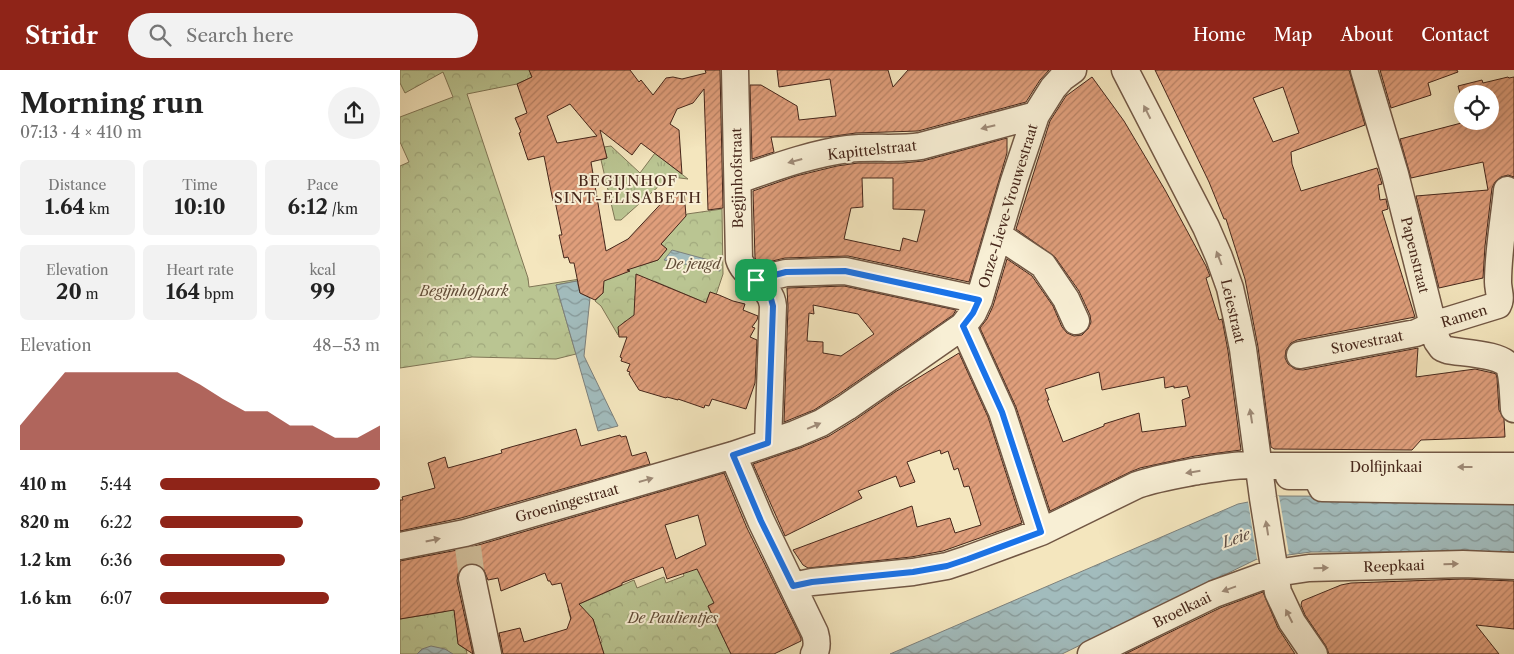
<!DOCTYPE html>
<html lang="en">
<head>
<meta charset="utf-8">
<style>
  body { margin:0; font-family:"Libre Caslon Text",serif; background:#f2f2f2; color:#222; height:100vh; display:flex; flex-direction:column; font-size:19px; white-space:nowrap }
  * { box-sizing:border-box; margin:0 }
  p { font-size:16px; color:#767676 }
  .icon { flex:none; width:28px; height:28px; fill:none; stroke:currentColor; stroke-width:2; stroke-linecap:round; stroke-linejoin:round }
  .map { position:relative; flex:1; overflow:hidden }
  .sheet { display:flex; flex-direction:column; background:#fff; width:400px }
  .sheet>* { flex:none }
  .buttons { position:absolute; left:1054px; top:15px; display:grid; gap:10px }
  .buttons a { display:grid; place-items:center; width:45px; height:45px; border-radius:50%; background:#fff; box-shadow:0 5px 20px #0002; font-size:25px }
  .pin { position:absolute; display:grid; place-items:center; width:42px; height:42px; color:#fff; margin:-21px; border-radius:10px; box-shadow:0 2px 8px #0006 }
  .round { display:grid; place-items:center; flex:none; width:52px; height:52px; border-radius:26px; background:#f2f2f2 }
  .headline { display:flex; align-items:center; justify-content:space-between; height:85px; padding:0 20px }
  h1 { font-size:28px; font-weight:700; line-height:38px }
  .figures { display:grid; grid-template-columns:repeat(3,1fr); gap:8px; height:85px; padding:5px 20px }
  .figures div { display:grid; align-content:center; border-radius:8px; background:#f2f2f2; text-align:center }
  .figures b { font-size:21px; font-weight:700 }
  .figures small { font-size:14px; font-weight:400 }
  .figures p { font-size:14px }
  .chart { height:140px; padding:10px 20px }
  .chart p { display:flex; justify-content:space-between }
  .chart svg { width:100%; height:90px; margin-top:5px; fill:#8f2418; opacity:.7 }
  ul { padding:0 20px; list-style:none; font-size:16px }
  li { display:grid; grid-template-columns:80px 60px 1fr; align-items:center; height:38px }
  li i { height:12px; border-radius:6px; background:#8f2418 }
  header { display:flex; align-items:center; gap:30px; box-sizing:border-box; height:70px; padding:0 25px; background:#8f2418; color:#fff }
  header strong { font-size:24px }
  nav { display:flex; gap:28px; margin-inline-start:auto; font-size:18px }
  .search { width:350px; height:45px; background:#f2f2f2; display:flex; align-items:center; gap:12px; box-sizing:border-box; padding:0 18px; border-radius:28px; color:#767676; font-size:19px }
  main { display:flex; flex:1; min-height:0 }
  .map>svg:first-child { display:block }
  .grass { fill:url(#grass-tufts); stroke:#807656 }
  .forest { fill:url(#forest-crowns); stroke:#807656 }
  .water { fill:url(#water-waves); stroke:#7d807c }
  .pier { fill:#f4e6be }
  .building { fill:url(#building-hatch); stroke:#46271b; fill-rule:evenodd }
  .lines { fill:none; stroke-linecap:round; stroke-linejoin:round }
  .minor-tunnel { stroke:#d1c09d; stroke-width:26; stroke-dasharray:26 13; stroke-linecap:butt }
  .minor-casing { stroke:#725744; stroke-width:29 }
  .minor { stroke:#f8efd5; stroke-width:26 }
  .oneway { fill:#9f8b78 }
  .route-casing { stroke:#fff; stroke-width:10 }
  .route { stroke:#1a73e8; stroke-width:6 }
  .labels { text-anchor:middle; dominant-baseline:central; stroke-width:4; stroke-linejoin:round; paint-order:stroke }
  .street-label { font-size:14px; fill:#46271b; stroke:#f8efd5 }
  .park-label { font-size:14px; font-style:italic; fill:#634e39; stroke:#f8efd5 }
  .neighbourhood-label { font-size:15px; letter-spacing:1px; fill:#46271b; stroke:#f8efd5 }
  .water-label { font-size:15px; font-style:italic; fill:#5d4c44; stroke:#f8efd5 }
</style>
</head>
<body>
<header>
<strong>Stridr</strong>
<div class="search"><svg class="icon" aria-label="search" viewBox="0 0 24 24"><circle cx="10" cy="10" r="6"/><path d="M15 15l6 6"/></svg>Search here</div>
<nav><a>Home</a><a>Map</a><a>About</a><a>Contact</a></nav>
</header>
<main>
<section class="sheet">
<div class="headline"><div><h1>Morning run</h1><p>07:13 · 4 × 410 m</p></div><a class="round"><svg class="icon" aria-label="share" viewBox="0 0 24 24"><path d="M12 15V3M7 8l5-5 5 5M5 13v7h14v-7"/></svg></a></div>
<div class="figures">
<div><p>Distance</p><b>1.64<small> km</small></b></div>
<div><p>Time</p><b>10:10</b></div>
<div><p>Pace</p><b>6:12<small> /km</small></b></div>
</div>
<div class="figures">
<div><p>Elevation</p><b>20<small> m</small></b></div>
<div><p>Heart rate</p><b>164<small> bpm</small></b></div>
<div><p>kcal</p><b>99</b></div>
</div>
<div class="chart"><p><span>Elevation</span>48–53 m</p>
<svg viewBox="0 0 160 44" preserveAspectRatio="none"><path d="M0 44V32L10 19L20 6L30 6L40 6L50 6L60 6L70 6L80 12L90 19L100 25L110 25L120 32L130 32L140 38L150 38L160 32V44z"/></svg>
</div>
<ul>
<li><b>410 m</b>5:44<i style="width:100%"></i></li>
<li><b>820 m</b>6:22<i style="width:65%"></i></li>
<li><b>1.2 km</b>6:36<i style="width:57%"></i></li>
<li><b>1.6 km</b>6:07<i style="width:77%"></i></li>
</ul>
</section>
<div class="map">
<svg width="1114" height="584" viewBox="0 0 1114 584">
  <defs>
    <pattern id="grass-tufts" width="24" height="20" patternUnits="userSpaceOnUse" patternTransform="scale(1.25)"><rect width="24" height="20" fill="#bac592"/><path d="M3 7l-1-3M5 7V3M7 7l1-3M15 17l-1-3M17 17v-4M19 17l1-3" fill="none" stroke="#a1a97d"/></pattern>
    <pattern id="forest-crowns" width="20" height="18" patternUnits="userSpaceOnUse" patternTransform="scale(1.25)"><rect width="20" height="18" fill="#bac592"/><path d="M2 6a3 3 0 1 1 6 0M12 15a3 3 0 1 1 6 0" fill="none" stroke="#a1a97d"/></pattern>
    <pattern id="water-waves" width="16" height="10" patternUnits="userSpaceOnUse" patternTransform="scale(1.25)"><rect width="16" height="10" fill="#a2bcbd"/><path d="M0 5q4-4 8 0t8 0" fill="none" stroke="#869999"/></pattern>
    <pattern id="building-hatch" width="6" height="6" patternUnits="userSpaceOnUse" patternTransform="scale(1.25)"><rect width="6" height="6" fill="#df9e7b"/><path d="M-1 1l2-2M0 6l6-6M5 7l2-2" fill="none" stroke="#b78164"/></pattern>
  </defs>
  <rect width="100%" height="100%" fill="#f4e6be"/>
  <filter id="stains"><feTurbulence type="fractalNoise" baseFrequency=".004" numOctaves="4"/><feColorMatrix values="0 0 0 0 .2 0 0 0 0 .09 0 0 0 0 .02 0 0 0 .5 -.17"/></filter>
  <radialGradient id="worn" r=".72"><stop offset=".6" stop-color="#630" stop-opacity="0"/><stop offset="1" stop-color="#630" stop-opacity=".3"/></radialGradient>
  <!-- grass -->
  <path class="grass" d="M211,76L240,103L255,83L288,109L272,107L263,116H259L221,150H215L201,90L207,88L204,77Z"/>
  <!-- forest -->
  <path class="forest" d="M0,0H133L130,3L132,7L117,14L67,24L128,208L129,217L180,209L177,211L156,215L176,284L156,289L72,287L0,298V96L9,92L0,72V47L53,27L43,2L5,23L0,13Z
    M322,139L323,204L316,225L310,222L306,233L254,211L244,215L238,226H235V230L242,238L227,253L226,251L224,252L221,265H218L201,236L195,231L203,223V211L209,205L258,190L267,179L261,174L287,144Z
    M289,483L329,525L308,536L331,584H204L200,573L202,572L200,566H198L193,549L172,553L168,539L234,510L237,518L264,507L266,513L284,506L278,488Z
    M54,538L59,575L64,578H66L67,584H0V549L43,542Z"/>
  <!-- water -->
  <path class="water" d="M272,180L320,193V201L264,190Z
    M177,211L180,223L190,228L184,286L218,356L198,361L156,215Z
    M879,426L1114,427V482H911L857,489L662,584H490L838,434Z
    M31,576L45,579L53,584H17L22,579Z"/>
  <!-- pier -->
  <path class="pier" d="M879,426L889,484L857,489L848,431Z"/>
  <!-- building -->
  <path class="building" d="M129,0H230L239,12L241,10L253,25L266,8L273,7L282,9L306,3L305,0H320L323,138L308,140L304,19L293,33L277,39L270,54L279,60L282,104L241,73L232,85L200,60L207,88L191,92L206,181L228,169L270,124L284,121L286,146L261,174L267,179L258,190L227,200L230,201L204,211L203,223L195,230L180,223L174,193H170L168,187L164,188L159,165H162L155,131H153L144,86L128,90L119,63L121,62L115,48L127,43L117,14L132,7ZM170,34L197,66L157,73L147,46Z
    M377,0H488L493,17L508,0H649L640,10L626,32L518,61L456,63L427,67H371L374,82L352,89L350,15H361L397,36L399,50L436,46L430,9L379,17Z
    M755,0H949L965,55L891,82L892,94L901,121L977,98L982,114L978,115L980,130L986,129L988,139L982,141L1015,247L897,270L891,273L886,280L885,288L888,294L895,299L903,300L1018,278L1016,307L1075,299L1093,303L1096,304L1097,308L1099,340L1104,349L1105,367L1021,370L1012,380L874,379L871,377L858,277L845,209L826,149H824L809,112ZM883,17L899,63L873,72L853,28Z
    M980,0H1057L1058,2L1028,13L1031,25L991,38Z
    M692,7L724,51L765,120L806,196L810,206L806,208L819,250L822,249L828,281L841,380L795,386L740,398L730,402L650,441L616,337L580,258L587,249L593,236L607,189L632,206L653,236L662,257L667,263L674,266L682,265L688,259L691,252L690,245L679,221L655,187L616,159L650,51L666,26ZM699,302L702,320L764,307L765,318L774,316V318L787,316L790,327L782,330L786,356L742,362L739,343L704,354V356L663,372L647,330H649L645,319Z
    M1108,7L1109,8L1114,7V107L1108,105L1101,107L1095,112L1092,118L1085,176L1083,208L1039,218L1016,126L1088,120L1083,92L1011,108L1000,69L1069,51H1090V24H1062V31L1058,16L1082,10L1083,13Z
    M607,68V83L569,212L448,186L385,188L360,194L355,188L353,121L396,106L437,96L458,93H503L523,91ZM462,108H493V139L525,140L517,172L503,168L500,181L444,169L451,138L463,137Z
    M236,204L306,233L310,222L319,225L333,231L345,234L343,240L358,246L357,250L352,257L355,258L350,267L357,270L355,313L346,339L312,329L309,336L305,335L304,338L278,329V330L267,327L266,328L239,320L229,304L230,302L227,301L230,294L221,291L222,288L220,287L227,267H219L218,257L234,245Z
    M444,216L556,240L553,245L439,324L414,340L384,352L388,237L387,218ZM413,235L458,244L474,264L441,286L423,283V272L407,271L409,243L414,244Z
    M559,283L588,347L622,453L543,481L511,487L408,498L403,495L393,480L512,436L517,457L550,448L555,463L581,455L569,416L564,417L558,398L554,400L548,381L541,384L540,380L507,392L515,412L500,417L496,406L458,421L462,428L385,466L353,394L400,378L429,366L455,350L495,322Z
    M176,359L181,376L220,365L221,367L226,366L232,386L246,382L250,394L61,448L0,461V430H3L2,427L35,418L28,393L45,387L48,398L102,383L101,380L111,377Z
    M324,403L347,458L401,568V571L374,584H331L308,536L314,533L297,499L267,509L263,497L222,513V515L179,534L193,549L204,584H103L99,563L120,558L124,572L167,559L171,548L161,513L152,515L150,511H148L145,503L101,521L98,508L88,510L83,498L77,494L69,493L62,497L58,504L57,511L73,584L58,574L54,540L0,549V491L68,478L92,471ZM298,445L306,475L276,489L265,455Z
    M1063,509L1114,511V559L1076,555L1099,584H929L926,576L905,545L901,535L902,531L941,515L951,513Z
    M863,522L878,558L895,584H725L820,538Z"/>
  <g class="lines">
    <!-- minor-tunnel -->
    <path class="minor-tunnel" d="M68,477L72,508"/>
    <defs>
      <path id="minor" d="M335,0L339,189C345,209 371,214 373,236L368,373
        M725,0L806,157L819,187L830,218L837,249L843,279L863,428L878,522L892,552L914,584
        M964,0L995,104L1037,271L1042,278L1047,280C1060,283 1104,284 1109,297C1113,306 1113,328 1114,339
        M338,110C373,98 410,84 448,79C472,76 497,80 521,76L636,45
        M598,167L604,169L643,195L666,229L676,251
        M356,210L386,203L445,201L579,230
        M563,256L602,342L641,462
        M900,285L1016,263L1033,255L1098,235C1102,228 1098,220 1098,212C1098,182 1104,150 1107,120
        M333,385L361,451L415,563C417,570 418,577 414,584
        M889,406H916L922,418L1114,421
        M0,476L65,463L333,385L395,364L421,353L447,337L563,256L573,243L579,230L614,111L636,45L653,18L662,8L673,0
        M72,508L88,584
        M393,516L412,512L513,502L547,496L568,489L641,462L737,415C757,408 777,405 798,401C825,397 844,393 872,396H1114
        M691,584L814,524L869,504L909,498L1063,494L1114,496"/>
    </defs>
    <!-- minor casing -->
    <use href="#minor" class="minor-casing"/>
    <!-- minor -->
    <use href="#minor" class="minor"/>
  </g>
  <!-- one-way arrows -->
  <defs><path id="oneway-solid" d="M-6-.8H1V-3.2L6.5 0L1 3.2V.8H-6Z" transform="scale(1.25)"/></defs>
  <g class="oneway">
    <use href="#oneway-solid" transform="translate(747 42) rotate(-117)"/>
    <use href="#oneway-solid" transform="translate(588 57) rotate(166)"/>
    <use href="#oneway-solid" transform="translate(395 91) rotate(165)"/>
    <use href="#oneway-solid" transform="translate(819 188) rotate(-111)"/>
    <use href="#oneway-solid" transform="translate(851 346) rotate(-99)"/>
    <use href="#oneway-solid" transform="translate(414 356) rotate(-23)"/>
    <use href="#oneway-solid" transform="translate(1065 397) rotate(180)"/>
    <use href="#oneway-solid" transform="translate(793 402) rotate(171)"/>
    <use href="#oneway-solid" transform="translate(246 410) rotate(-16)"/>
    <use href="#oneway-solid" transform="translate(867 458) rotate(-99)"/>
    <use href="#oneway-solid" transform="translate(33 470) rotate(-12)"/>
    <use href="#oneway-solid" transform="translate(1051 494) rotate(-2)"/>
    <use href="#oneway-solid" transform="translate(921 498) rotate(-1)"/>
    <use href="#oneway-solid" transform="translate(829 519) rotate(160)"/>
    <use href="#oneway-solid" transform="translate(889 546) rotate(-117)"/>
  </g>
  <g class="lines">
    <defs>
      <path id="route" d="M445,201L579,230L573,243L563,256L602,342L641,462L568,489L547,496L513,502L412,512L393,516L361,451L333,385L368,373L373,236L370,225L356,210L386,202Z"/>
    </defs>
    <!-- route casing -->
    <use href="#route" class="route-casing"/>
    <!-- route -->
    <use href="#route" class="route"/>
  </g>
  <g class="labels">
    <!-- street labels -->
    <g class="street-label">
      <text transform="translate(472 80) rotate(-6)">Kapittelstraat</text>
      <text transform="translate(337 108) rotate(-91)">Begijnhofstraat</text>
      <text transform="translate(608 136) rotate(-73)">Onze-Lieve-Vrouwestraat</text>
      <text transform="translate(1015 185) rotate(76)">Papenstraat</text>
      <text transform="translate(833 241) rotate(77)">Leiestraat</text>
      <text transform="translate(1064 246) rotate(-17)">Ramen</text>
      <text transform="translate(967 272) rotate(-11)">Stovestraat</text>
      <text x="986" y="397">Dolfijnkaai</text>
      <text transform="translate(167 433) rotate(-16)">Groeningestraat</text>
      <text transform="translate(994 496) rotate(-2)">Reepkaai</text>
      <text transform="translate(782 540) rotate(-26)">Broelkaai</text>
    </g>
    <!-- park labels -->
    <g class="park-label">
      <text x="293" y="194">De jeugd</text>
      <text x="64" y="221">Begijnhofpark</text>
      <text x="273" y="548">De Paulientjes</text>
    </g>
    <!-- neighbourhood labels -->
    <g class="neighbourhood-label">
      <text x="228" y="110">BEGIJNHOF<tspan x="228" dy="17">SINT-ELISABETH</tspan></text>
    </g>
    <!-- water labels -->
    <g class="water-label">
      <text transform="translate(836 468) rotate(-20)">Leie</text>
    </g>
  </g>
  <rect width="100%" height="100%" filter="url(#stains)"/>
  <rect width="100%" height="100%" fill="url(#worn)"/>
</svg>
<div class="buttons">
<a><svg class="icon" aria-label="locate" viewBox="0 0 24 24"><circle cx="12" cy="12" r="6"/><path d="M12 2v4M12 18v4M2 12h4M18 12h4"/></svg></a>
</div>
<div class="pin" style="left:356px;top:210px;background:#1e9e55"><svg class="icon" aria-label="arrive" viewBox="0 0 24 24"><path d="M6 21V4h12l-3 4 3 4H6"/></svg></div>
</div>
</main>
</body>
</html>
